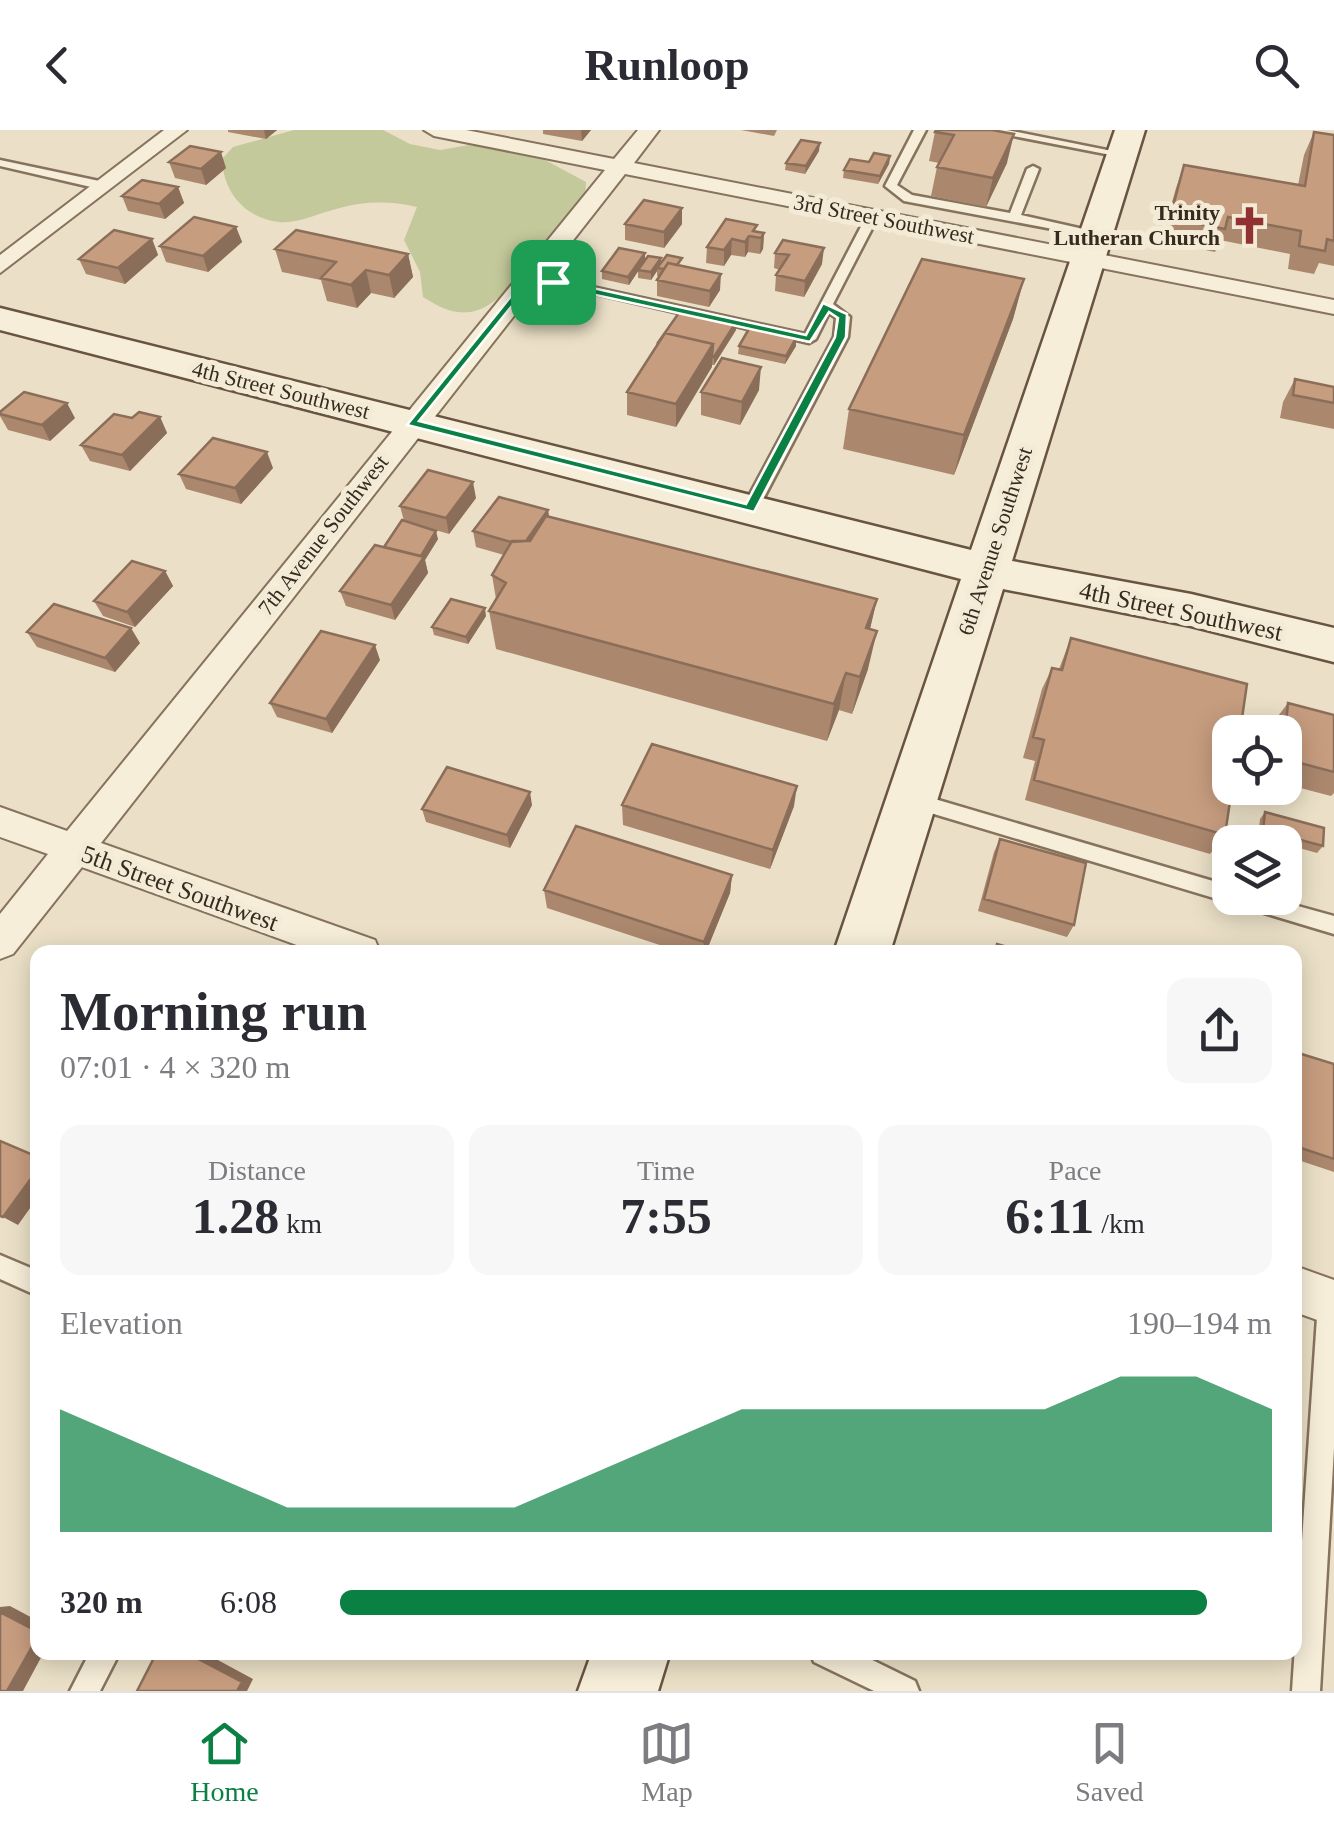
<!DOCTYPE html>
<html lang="en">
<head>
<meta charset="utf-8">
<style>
  body { margin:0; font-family:"Times New Roman",serif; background:#f7f7f7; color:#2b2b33; height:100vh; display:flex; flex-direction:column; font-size:38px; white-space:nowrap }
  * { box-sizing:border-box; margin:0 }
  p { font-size:32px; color:#7c7c81 }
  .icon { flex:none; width:55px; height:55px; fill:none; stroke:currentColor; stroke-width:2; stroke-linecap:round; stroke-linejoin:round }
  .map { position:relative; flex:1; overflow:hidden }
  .panel { position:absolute; left:30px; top:815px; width:1272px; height:715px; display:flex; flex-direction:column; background:#fff; border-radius:20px; box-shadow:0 5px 25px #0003 }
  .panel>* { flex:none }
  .buttons { position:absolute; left:1212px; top:585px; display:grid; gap:20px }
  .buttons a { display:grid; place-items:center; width:90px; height:90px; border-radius:20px; background:#fff; box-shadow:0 5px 25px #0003; font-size:50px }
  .pin { position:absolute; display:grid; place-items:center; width:85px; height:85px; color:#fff; margin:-42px; border-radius:20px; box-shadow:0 5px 15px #0006 }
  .round { display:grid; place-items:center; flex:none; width:105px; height:105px; border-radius:20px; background:#f7f7f7 }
  .overview { display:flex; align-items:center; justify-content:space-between; height:170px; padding:0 30px }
  h1 { font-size:55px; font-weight:700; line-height:75px }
  .metrics { display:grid; grid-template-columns:repeat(3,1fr); gap:15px; height:170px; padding:10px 30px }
  .metrics div { display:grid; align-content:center; border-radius:20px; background:#f7f7f7; text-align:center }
  .metrics b { font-size:50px; font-weight:700 }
  .metrics small { font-size:28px; font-weight:400 }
  .metrics p { font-size:28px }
  .chart { height:280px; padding:20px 30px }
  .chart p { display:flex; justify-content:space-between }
  .chart svg { width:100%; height:180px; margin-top:10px; fill:#0b8043; opacity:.7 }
  ul { padding:0 30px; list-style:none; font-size:32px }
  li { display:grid; grid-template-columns:160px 120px 1fr; align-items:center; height:75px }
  li i { height:25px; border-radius:12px; background:#0b8043 }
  header { display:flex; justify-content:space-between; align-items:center; height:130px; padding:0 30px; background:#fff; font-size:45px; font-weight:700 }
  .menu { display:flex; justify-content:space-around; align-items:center; height:140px; border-top:2px solid #e1e1e2; background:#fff; font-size:28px; color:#7c7c81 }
  .menu a { display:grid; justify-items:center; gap:5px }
  .menu .selected { color:#0b8043 }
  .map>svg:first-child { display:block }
  .green { fill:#c4c99b }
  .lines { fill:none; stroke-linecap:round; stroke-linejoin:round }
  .lane-casing { stroke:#86735d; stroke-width:5 }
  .street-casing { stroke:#86735d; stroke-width:4 }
  .secondary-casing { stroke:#685440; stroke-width:5 }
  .lane { fill:#f7eed9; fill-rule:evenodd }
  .street { fill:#f7eed9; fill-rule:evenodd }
  .secondary { fill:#f7eed9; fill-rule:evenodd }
  .wall { fill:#ab876d }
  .shaded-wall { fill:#8b6e59 }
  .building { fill:#c79d7f; stroke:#8b6e59; stroke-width:2.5 }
  .route { fill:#0b8043; stroke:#fff; stroke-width:2.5; fill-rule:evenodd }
  .labels { text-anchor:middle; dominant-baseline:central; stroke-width:10; stroke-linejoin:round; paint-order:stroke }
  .far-poi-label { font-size:22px; font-weight:bold; fill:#372b20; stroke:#f3ebd6; text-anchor:end }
  .far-street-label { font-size:22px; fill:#372b20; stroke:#f3ebd6 }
  .street-label { font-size:25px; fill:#372b20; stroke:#f3ebd6 }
</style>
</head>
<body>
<header><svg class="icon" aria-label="back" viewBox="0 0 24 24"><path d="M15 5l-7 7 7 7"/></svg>Runloop<svg class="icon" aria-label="search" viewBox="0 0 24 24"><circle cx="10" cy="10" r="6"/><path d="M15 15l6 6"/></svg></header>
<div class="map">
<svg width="1334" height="1561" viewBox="0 0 1334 1561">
  <rect width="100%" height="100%" fill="#ebe0c7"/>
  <!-- green -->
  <path class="green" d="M294,0H383L410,14L440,20L469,15L534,24L586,52L585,69C562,96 508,174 475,181C455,186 439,177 423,167L420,142L404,110L417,77C391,71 365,71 340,78C321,82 299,94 279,92C244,88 223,61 222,29L233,17Z"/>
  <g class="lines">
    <defs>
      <path id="lane" d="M914,0H926L897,55L912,65L1010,83L1027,39L1033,36L1039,39L1021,85L1101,103L1095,107L904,71L885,56Z
        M982,0H1007L1127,24L1121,27Z
        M0,30L104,52L110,56L104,60L0,36Z
        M872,83L878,87L833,174L850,187L848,207L758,379L750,384L742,379L834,207L836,188L829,183L816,209L809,213L523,147L529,143L805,204L866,87Z
        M911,662L1230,756V768H1269L1334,786V804L904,675L902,670Z
        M0,1125L38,1141V1166L0,1149Z
        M1330,1160L1334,1161V1318L1320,1561H1292L1318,1172L1321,1163Z
        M90,1522H120L100,1561H70Z
        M810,1522H856L915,1551L919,1561H874L814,1532Z"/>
      <path id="street" d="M164,0H187L0,143V125Z
        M424,0H466L614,29L638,0H659L634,33L1334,170V184L625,44L101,713L375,810L380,822H316L82,737L13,824L0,829V784L48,724L0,707V677L67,701L605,40L434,6Z
        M1295,1136L1334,1150V1196L1295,1182Z"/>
      <path id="secondary" d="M1115,0H1145L1012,431L1191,464L1334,498V532L1191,496L1003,459L890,822H834L961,449L0,200V178L971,420Z
        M592,1522H670L658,1561H578Z"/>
    </defs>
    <!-- lane casing -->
    <use href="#lane" class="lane-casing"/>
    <!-- street casing -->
    <use href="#street" class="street-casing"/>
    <!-- secondary casing -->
    <use href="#secondary" class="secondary-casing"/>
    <!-- lane -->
    <use href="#lane" class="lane"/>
    <!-- street -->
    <use href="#street" class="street"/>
    <!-- secondary -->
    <use href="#secondary" class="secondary"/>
  </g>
  <!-- wall -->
  <path class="wall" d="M228,0H277L266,9L228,2Z
    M543,0H591L582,11L543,4Z
    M741,0H777L774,6Z
    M992,0L1007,33L986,77L931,66L937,37L939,33L929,31L935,2Z
    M1314,2L1334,5V136L1319,133L1314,144L1288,139L1290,124L1220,110L1215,122L1161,111L1176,58L1184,35L1298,55L1304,25Z
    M819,21L805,44L785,40L786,33Z
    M890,26L889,34L878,54L843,48L844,40Z
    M169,32L226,38L206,55L175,48Z
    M178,57L184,73L165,89L128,81L122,66Z
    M625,94H682L664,118L625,110Z
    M236,97L242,112L208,142L166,132L160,116Z
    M757,102L764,103L763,119L760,124L748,122L745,127L731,125L724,136L706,133L707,117Z
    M152,109L158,125L125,154L86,144L79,129Z
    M275,119L408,124L413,147L394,168L371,163L357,178L327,171L321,150L282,142Z
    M775,123L822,134L804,167L775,161L776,145L780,140L774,138Z
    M645,130L682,136L720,160L709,177L657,166V150L659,146H657V141L651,150L638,148V141L629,155L602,149V141Z
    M1024,149L1013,189L954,345L843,319L849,279Z
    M736,200L714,235H712L676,297L627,285V262Z
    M796,208V216L785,234L738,224L739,216Z
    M1295,249L1334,257V299L1280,288L1283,272Z
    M759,260L740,295L701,285V262Z
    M0,282L75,288L50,311L8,300L0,286Z
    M160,287L167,303L130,341L90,331L81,315L132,288Z
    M273,338L241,374L186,359L179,344Z
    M476,368L449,404L415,394L438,409L425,430L428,443L395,490L346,476L340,461L384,417L404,391L400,376Z
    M548,380L549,387L877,469L870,499L868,539L852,584L839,580L827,611L496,519L489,481L496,469L492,445L504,425L476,417L473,401Z
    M165,441L173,456L135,497L103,486L94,471Z
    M486,486L468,514L434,505L432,497Z
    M27,502L140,513L115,542L37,517Z
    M1071,508L1225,705L1210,724L1025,670L1035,631L1023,628L1042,559L1052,538L1059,539Z
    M380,530L332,603L277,587L270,573Z
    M1288,573L1334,585V663L1331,666L1285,654V602H1272V594Z
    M532,675L510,718L426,692L422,679Z
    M622,675L794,676L770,739L623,695Z
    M1265,682L1323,716L1317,723L1285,714V712H1278L1258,707L1260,689Z
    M1000,709L1074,795L1067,807L978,781L994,722Z
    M732,745L730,763L706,822H681L547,778L544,760Z
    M1295,922L1334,934V1042L1295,1029Z"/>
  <!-- shaded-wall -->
  <path class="shaded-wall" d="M264,0H277L266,9Z
    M581,0H591L582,11Z
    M1014,4L1007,33L986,77L993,48Z
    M820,13L819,21L805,44L806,36Z
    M221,22L226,38L206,55L201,39Z
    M890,26L889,34L878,54L880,46Z
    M178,57L184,73L165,89L159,74Z
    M682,78V94L664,118V102Z
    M236,97L242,112L208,142L203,126Z
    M764,103L763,119L760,124L761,108Z
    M749,106L748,122L745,127V112Z
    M152,109L158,125L125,154L118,138Z
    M732,109L731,125L724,136V120Z
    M824,118L822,134L804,167L805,151Z
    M645,123V131L629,155L628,147Z
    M408,124L413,147L394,168L389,145Z
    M661,128V136L657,138V141L651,150V142Z
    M366,140L371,163L357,178L351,155Z
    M721,144L720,160L709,177L710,161Z
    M1024,149L1013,189L954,345L964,305Z
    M736,192V200L714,235V227Z
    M796,208V216L785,234L786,226Z
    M713,214L712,237L676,297V274Z
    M761,237L759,260L740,295L742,272Z
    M67,273L75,288L50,311L42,295Z
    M160,287L167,303L130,341L122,325Z
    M267,322L273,338L241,374L235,358Z
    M473,352L476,368L449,404L446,388Z
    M548,380L550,396L523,416Z
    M436,401L438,409L425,430L428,443L395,490L391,475Z
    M165,441L173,456L135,497L127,482Z
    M877,469L868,507L866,498Z
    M485,478L486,486L468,514L466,507Z
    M131,498L140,513L115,542L105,528Z
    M877,501L868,539L852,584L860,547Z
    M375,515L380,530L332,603L326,589Z
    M846,543L839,580L827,611L834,574Z
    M797,656L794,676L770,739L773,720Z
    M530,662L532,675L510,718L507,705Z
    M732,745L730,763L706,822H703L704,812Z
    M38,1039V1067L18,1095L3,1087Z
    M10,1476L38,1491V1502L0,1482V1477Z
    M38,1506V1522H44L23,1561H7Z
    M185,1522H203L253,1549L247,1561H237Z"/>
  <!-- building -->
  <path class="building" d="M936,0H992L1014,4L993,48L937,37L954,5L935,2Z
    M1314,2L1334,5V111L1327,109L1325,121L1299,116L1301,101L1228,87L1225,99L1170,88L1184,35L1305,56Z
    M801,10L820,13L806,36L786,33Z
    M190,16L221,22L201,39L169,32Z
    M874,23L890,26L880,46L844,40L850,29L869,32Z
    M142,50L178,57L159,74L122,66Z
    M644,70L682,78L664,102L625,94Z
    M194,87L236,97L203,126L160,116Z
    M726,89L757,95L753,101L764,103L761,108L749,106L745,112L732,109L724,120L707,117Z
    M114,100L152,109L118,138L79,129Z
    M296,100L408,124L389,145L366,140L351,155L321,148L336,132L275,119Z
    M783,110L824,118L805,151L776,145L789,125L775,123Z
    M619,118L645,123L628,147L602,141Z
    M667,125L682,128L677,135L668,133L664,139L657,138Z
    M648,126L661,128L651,142L638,140Z
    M922,129L1024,149L964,305L849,279Z
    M668,133L721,144L710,161L657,150Z
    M681,180L736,192L714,227H712L713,214L665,203L657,214Z
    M750,197L796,208L786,226L739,216Z
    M665,203L713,214L676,274L627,262Z
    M722,228L761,237L742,272L701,262Z
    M1295,249L1334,257V273L1293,265Z
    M24,262L67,273L42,295L0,284V282Z
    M139,282L160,287L122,325L81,315L114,284L132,288Z
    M213,308L267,322L235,358L179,344Z
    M428,340L473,352L446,388L400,376Z
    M499,367L548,380L526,411L511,412L473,401Z
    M546,386L877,469L866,498L877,501L860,547L846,543L834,574L489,481L506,453L492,445L512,411H530Z
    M402,390L436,401L421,426L384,417Z
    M375,415L424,427L391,475L340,461Z
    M132,431L165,441L127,482L94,471Z
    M451,469L485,478L466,507L432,497Z
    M54,474L131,498L105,528L27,502Z
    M321,501L375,515L326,589L270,573Z
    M1071,508L1247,554L1240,602H1230V658H1232L1225,705L1034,650L1044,610L1033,607L1052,538L1062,540Z
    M1288,573L1334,585V642L1285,629V602Z
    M652,614L797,656L773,720L622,675Z
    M447,637L530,662L507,705L422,679Z
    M1265,682L1324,698L1323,716L1263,700Z
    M576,696L732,745L704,812L544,760Z
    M1000,709L1086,733L1074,795L984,769Z
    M997,814L1024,822H995Z
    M1295,922L1334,934V1029L1295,1016Z
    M0,1011L38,1027V1039L3,1087L0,1086Z
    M0,1482L38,1502V1506L7,1561H0Z
    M157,1522H185L242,1552L237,1561H137Z"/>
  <!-- route -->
  <path class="route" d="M529,144L806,205L823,173L847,184L846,207L754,382L407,295ZM532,151L810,212L829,182L838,188L835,207L746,374L419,291Z"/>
  <!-- icons -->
  <defs>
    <symbol id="church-bare" viewBox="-9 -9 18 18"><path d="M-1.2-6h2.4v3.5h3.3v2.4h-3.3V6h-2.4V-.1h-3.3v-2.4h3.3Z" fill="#913132" stroke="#f3ebd6" stroke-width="2.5" paint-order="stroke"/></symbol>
  </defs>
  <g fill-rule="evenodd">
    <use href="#church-bare" x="1222" y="68" width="55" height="55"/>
  </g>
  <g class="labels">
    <!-- far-poi labels -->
    <g class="far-poi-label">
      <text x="1220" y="82">Trinity<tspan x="1220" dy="25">Lutheran Church</tspan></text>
    </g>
    <!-- far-street labels -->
    <g class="far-street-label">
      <text transform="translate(884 89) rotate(11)">3rd Street Southwest</text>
      <text transform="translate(281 260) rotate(14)">4th Street Southwest</text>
      <text transform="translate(323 405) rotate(-52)">7th Avenue Southwest</text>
      <text transform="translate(995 411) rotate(-72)">6th Avenue Southwest</text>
    </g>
    <!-- street labels -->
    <g class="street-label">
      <text transform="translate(1181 481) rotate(12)">4th Street Southwest</text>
      <text transform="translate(180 758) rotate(20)">5th Street Southwest</text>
    </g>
  </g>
</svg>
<div class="buttons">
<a><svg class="icon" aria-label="locate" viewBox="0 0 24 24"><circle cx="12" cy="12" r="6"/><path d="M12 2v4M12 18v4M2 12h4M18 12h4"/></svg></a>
<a><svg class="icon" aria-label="layers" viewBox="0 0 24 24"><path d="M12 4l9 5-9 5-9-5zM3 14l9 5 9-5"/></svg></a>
</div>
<div class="pin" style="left:553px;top:152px;background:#1e9e55"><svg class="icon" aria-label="arrive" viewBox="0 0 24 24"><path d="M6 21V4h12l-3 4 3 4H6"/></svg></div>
<section class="panel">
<div class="overview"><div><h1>Morning run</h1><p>07:01 · 4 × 320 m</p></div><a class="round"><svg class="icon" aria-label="share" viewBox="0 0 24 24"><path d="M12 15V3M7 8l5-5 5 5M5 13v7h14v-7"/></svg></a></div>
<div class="metrics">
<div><p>Distance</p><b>1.28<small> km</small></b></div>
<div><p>Time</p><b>7:55</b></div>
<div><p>Pace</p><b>6:11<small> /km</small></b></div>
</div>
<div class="chart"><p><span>Elevation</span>190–194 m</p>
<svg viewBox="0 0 160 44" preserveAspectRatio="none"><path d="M0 44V14L10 22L20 30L30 38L40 38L50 38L60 38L70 30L80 22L90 14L100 14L110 14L120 14L130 14L140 6L150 6L160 14V44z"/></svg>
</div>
<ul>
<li><b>320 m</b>6:08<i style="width:93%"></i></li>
</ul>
</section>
</div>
<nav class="menu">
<a class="selected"><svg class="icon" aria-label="home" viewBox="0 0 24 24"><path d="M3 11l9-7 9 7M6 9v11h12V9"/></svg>Home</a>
<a><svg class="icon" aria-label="map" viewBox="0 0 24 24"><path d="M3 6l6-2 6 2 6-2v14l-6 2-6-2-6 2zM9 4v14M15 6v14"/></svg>Map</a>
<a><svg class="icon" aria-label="saved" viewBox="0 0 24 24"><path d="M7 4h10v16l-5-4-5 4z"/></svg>Saved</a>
</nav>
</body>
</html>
